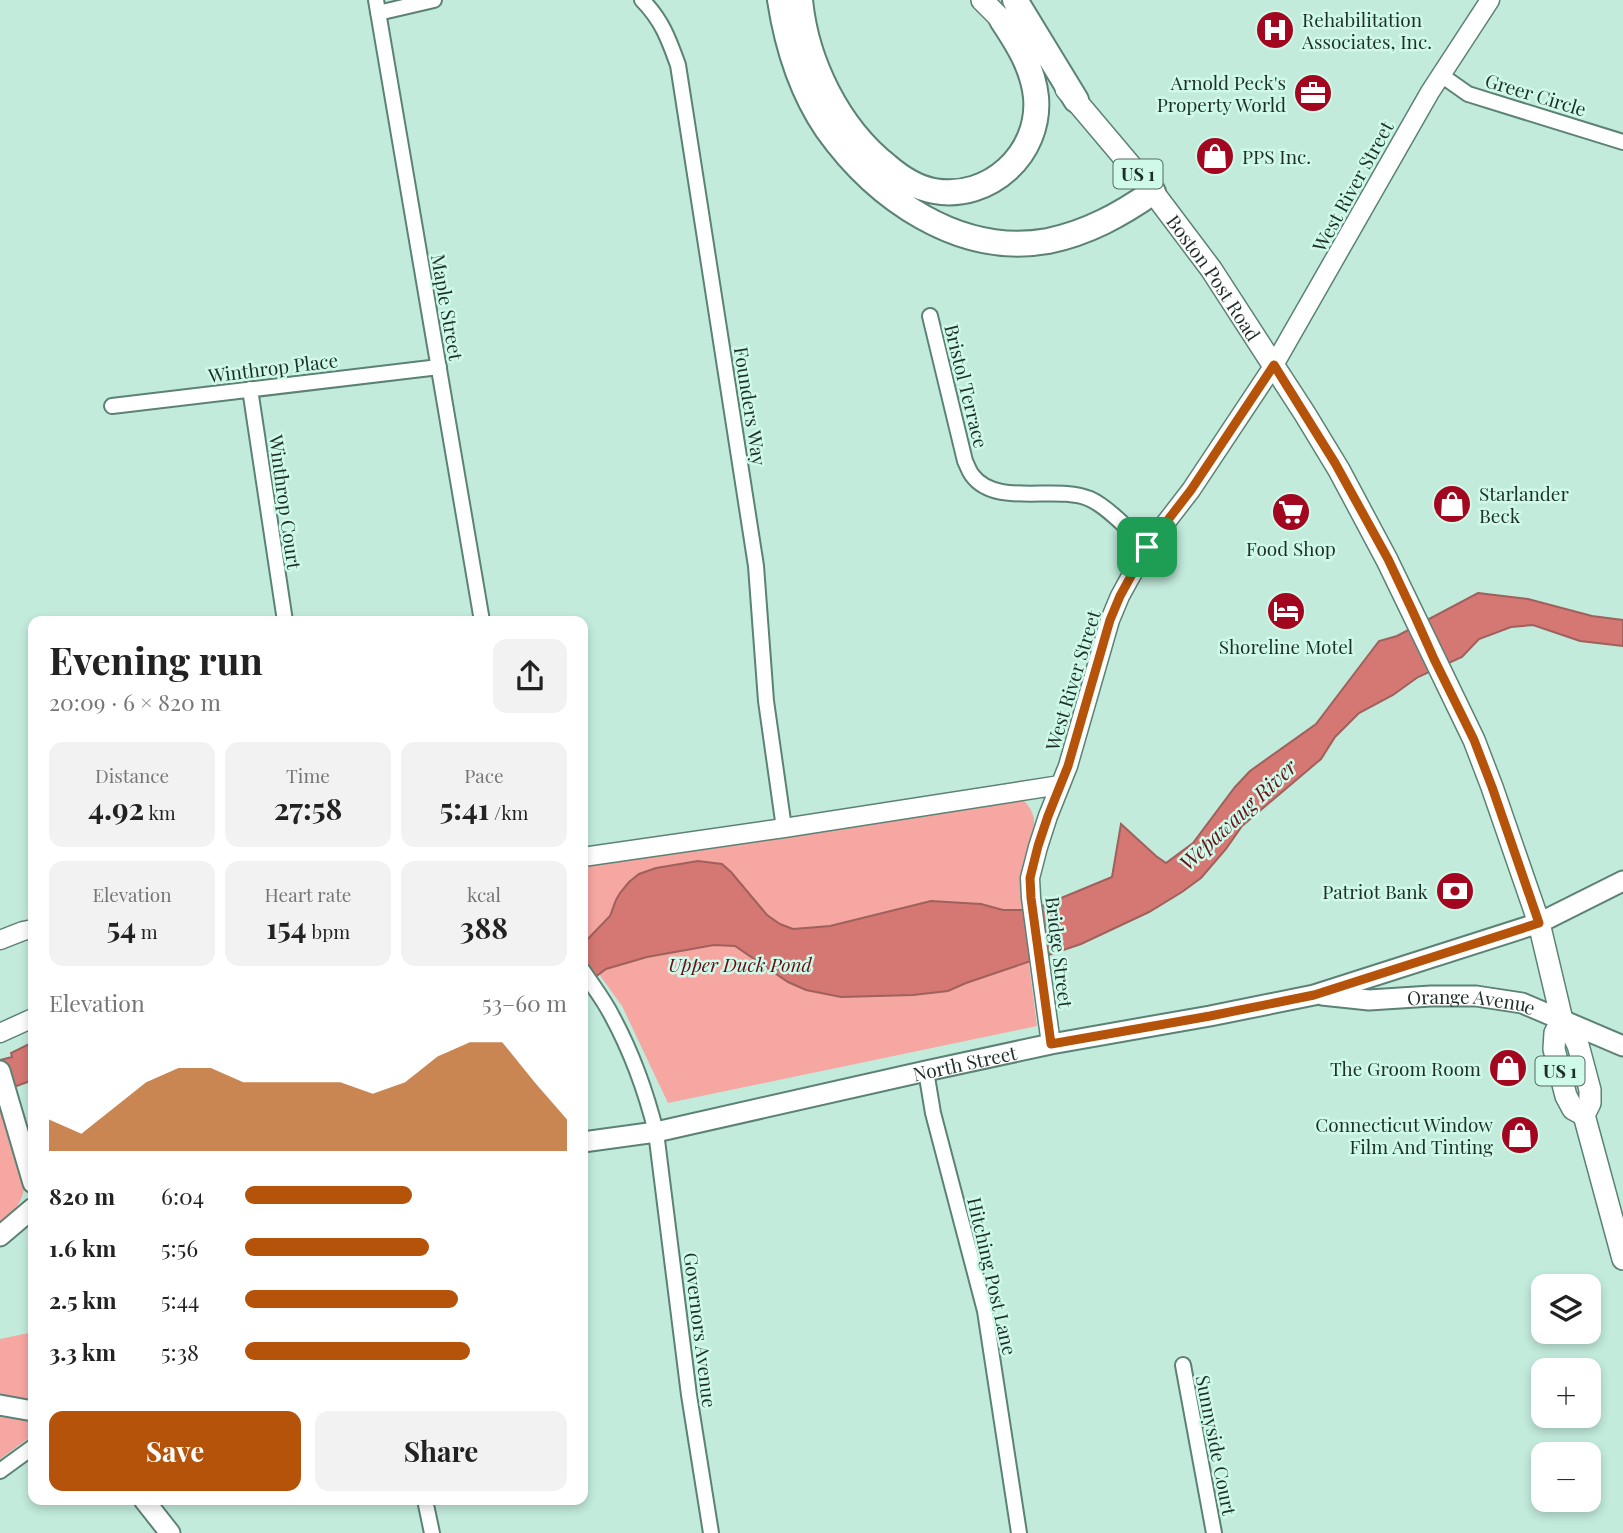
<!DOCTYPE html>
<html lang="en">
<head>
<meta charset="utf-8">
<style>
  body { margin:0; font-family:"Playfair Display",serif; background:#f2f2f2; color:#222; height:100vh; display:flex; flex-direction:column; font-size:26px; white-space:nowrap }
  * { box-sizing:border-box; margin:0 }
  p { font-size:23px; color:#767676 }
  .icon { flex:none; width:38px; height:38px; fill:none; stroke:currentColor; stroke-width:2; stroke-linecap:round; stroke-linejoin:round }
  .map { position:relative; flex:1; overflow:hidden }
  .panel { position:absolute; left:28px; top:616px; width:560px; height:889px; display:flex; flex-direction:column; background:#fff; border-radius:14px; box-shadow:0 4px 10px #0003 }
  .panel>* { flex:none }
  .fabs { position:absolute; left:1531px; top:1274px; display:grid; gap:14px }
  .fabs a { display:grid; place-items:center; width:70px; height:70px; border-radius:14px; background:#fff; box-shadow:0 4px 10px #0003; font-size:35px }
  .pin { position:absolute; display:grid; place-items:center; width:60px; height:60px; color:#fff; margin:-30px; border-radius:14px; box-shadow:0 4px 10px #0006 }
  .round { display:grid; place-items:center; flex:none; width:74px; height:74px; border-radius:14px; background:#f2f2f2 }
  .summary { display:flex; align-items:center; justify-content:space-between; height:119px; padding:0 21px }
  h1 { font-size:38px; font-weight:700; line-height:52px }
  .metrics { display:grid; grid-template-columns:repeat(3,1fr); gap:10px; height:119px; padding:7px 21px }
  .metrics div { display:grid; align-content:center; border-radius:14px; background:#f2f2f2; text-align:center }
  .metrics b { font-size:30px; font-weight:700 }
  .metrics small { font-size:19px; font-weight:400 }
  .metrics p { font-size:19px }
  .chart { height:196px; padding:14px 21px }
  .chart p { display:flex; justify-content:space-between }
  .chart svg { width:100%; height:126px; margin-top:7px; fill:#b45309; opacity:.7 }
  .button { display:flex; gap:14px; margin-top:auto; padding:14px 21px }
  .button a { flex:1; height:80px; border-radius:14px; background:#b45309; color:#fff; font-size:28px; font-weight:700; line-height:80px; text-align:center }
  .button a+a { background:#f2f2f2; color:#222 }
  ul { padding:0 21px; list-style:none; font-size:23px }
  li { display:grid; grid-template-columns:112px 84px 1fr; align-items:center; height:52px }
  li i { height:18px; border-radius:9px; background:#b45309 }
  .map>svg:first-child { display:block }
  .green { fill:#f6a7a2 }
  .water { fill:#d57773; stroke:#9e615c; stroke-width:2 }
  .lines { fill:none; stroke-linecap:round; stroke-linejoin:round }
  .minor-casing { stroke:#5b8274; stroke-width:18 }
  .tertiary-casing { stroke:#5b8274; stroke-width:21 }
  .secondary-casing { stroke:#5b8274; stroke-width:23 }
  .primary-casing { stroke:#5b8274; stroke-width:24 }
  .motorway-casing { stroke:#5b8274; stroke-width:28 }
  .minor { stroke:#fff; stroke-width:14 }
  .tertiary { stroke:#fff; stroke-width:18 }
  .secondary { stroke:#fff; stroke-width:19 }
  .primary { stroke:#fff; stroke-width:21 }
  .motorway { stroke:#fff; stroke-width:24 }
  .route-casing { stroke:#fff; stroke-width:14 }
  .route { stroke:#b45309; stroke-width:9 }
  .labels { text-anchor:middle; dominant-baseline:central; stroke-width:5; stroke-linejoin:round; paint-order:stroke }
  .shield { fill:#cff9e9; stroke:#536b62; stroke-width:2 }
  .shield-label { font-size:18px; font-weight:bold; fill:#1e2e28 }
  .poi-label { font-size:19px; fill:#1e2e28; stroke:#cff9e9; text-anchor:end }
  .street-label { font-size:19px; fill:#1e2e28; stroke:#cff9e9 }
  .park-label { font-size:19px; font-style:italic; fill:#650f15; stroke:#cff9e9 }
  .water-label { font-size:21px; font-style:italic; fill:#671217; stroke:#cff9e9 }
</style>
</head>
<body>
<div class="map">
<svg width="1623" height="1533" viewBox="0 0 1623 1533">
  <rect width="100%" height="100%" fill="#c2ebdc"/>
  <!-- green -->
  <path class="green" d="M1020,798C1028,803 1031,809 1034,818V825L1023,865L1021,881V902L1037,1026L668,1103L622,1006L583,952V865Z
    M0,1109L25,1183C23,1202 14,1213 0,1225Z
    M33,1332V1435L0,1459V1339Z"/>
  <!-- water -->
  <path class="water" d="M1478,593L1528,599L1592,616L1623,620V646L1580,641L1533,625L1511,627L1479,639L1462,657L1418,677L1393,695L1359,713L1335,737L1321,759L1242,826L1226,849L1201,878L1182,892L1149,912L1081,944L966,983L948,991L913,995L841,997L806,990L788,982L735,946L714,945L647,957L606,969L586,984L583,992V944L610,916L616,900L620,893L629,882L639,874L656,868L698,861L722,864L731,872L767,915L780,924L793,929L830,926L931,901L981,904L1003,910H1023L1037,908L1112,877L1121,824L1156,856L1166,863L1193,843L1235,787L1250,771L1316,724L1379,641L1397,636Z
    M33,1042V1080L0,1092V1060L12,1057L11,1053Z"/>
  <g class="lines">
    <defs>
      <path id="minor" d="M376,0L482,621
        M642,0C662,20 669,40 678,65L756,566L766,701L784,828
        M378,13L434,0
        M1441,75L1468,94L1623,142
        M930,316L965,461C967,465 969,471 972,475C996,508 1056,484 1090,499C1108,507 1132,533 1147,547
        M250,389L285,621
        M112,406L439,367
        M583,971C593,986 604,1000 612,1016C632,1053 646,1092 656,1132L689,1395L711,1533
        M926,1071L933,1113L985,1311L1019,1533
        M1183,1365L1214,1533
        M0,1471L33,1447
        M425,1500L432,1533"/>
      <path id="tertiary" d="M583,857L784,828L1060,785
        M0,940L23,931L33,929
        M0,1033L33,1018
        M1051,1044L1031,898L1030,878L1038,847L1048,816L1068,766L1110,620L1120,596L1147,547L1191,490L1274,365L1430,92L1490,0"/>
      <g id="secondary">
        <path id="s1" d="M1322,995L1369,1000L1431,996H1476L1522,1003L1623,1046"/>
        <path d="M0,1071L33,1183"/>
        <path id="s2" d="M583,1142L656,1132L926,1071L1051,1044L1210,1016L1314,995L1539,923L1623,881"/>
        <path d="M0,1236L33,1208"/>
        <path d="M0,1405L33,1411"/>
        <path d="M144,1500L170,1533"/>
      </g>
      <g id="primary">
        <path d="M982,0L1014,32"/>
        <path id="s3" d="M1066,89L1153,192L1211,269L1305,414L1339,470L1387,560L1474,740L1492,787L1539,923L1562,1020L1571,1031L1578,1045L1590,1090V1103L1584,1115L1623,1259"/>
        <path d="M1562,1020L1555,1033L1554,1049L1566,1096L1573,1109L1584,1115"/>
      </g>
      <path id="motorway" d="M780,0C787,45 801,91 827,129C876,198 959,257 1048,241C1087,233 1120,215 1153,192
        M800,0C806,62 838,127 887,166C901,178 916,188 934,191C989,201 1041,154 1036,97C1033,68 1018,44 1002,20
        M1015,0L1076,100"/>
    </defs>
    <!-- minor casing -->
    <use href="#minor" class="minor-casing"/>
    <!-- tertiary casing -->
    <use href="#tertiary" class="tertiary-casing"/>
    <!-- secondary casing -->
    <use href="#secondary" class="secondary-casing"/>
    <!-- primary casing -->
    <use href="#primary" class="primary-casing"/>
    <!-- motorway casing -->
    <use href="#motorway" class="motorway-casing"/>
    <!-- minor -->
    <use href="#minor" class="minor"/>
    <!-- tertiary -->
    <use href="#tertiary" class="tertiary"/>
    <!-- secondary -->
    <use href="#secondary" class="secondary"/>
    <!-- primary -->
    <use href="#primary" class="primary"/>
    <!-- motorway -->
    <use href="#motorway" class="motorway"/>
  </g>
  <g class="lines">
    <defs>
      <path id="route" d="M1274,365L1335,463L1388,559L1413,612L1434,659L1474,740L1492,787L1539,923L1314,995L1210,1016L1051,1044L1031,898L1030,878L1038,846L1048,816L1068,766L1110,620L1120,596L1147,547L1191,490Z"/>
    </defs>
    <!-- route casing -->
    <use href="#route" class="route-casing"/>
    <!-- route -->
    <use href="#route" class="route"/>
  </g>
  <!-- icons -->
  <defs>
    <symbol id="hospital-disc" viewBox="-11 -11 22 22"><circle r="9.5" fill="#a3061f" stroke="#cff9e9"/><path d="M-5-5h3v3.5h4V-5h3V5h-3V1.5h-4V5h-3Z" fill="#fff"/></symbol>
    <symbol id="office-disc" viewBox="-11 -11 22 22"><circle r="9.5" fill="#a3061f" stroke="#cff9e9"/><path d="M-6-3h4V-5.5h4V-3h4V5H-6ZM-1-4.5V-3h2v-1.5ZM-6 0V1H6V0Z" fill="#fff"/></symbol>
    <symbol id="shop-disc" viewBox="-11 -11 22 22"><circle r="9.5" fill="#a3061f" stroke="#cff9e9"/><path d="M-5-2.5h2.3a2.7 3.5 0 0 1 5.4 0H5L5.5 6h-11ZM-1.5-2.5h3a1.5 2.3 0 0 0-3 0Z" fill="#fff"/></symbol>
    <symbol id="supermarket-disc" viewBox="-11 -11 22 22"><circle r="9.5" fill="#a3061f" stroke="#cff9e9"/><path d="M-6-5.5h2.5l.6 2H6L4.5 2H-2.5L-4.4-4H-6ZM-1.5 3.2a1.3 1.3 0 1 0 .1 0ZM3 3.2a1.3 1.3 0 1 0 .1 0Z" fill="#fff"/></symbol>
    <symbol id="hotel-disc" viewBox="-11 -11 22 22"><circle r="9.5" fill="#a3061f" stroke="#cff9e9"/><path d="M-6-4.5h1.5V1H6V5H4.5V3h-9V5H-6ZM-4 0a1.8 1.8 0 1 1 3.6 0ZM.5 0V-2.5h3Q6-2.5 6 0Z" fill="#fff"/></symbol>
    <symbol id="bank-disc" viewBox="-11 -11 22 22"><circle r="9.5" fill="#a3061f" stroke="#cff9e9"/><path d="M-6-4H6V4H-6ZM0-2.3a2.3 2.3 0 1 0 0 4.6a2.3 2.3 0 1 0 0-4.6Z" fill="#fff"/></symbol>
  </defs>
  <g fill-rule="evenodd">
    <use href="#hospital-disc" x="1253" y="8" width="44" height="44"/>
    <use href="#office-disc" x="1291" y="71" width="44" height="44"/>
    <use href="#shop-disc" x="1193" y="134" width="44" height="44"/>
    <use href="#shop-disc" x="1430" y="482" width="44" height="44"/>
    <use href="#supermarket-disc" x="1269" y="490" width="44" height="44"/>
    <use href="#hotel-disc" x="1264" y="589" width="44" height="44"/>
    <use href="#bank-disc" x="1433" y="869" width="44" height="44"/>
    <use href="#shop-disc" x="1486" y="1046" width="44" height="44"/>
    <use href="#shop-disc" x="1498" y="1113" width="44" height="44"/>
  </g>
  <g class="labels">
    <!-- shield labels -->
    <g class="shield">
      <rect x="1113.5" y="159.5" width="49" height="29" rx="5"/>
      <rect x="1535.5" y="1056.5" width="49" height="29" rx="5"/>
    </g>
    <g class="shield-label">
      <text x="1138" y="174">US 1</text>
      <text x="1560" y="1071">US 1</text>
    </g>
    <!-- poi labels -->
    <g class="poi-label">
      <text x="1302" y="19" text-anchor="start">Rehabilitation<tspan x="1302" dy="22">Associates, Inc.</tspan></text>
      <text x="1286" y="82">Arnold Peck's<tspan x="1286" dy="22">Property World</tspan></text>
      <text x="1242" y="156" text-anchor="start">PPS Inc.</text>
      <text x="1479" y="493" text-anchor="start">Starlander<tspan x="1479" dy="22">Beck</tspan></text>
      <text x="1291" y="548" text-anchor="middle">Food Shop</text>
      <text x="1286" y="646" text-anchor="middle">Shoreline Motel</text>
      <text x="1428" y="891">Patriot Bank</text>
      <text x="1481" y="1068">The Groom Room</text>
      <text x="1493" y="1124">Connecticut Window<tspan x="1493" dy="22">Film And Tinting</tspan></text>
    </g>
    <!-- street labels -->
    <g class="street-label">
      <text transform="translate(1536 94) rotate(17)">Greer Circle</text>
      <text transform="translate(1352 186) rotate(-61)">West River Street</text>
      <text stroke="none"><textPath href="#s3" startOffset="240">Boston Post Road</textPath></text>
      <text transform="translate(448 307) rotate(80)">Maple Street</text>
      <text transform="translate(273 367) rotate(-7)">Winthrop Place</text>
      <text transform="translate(967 386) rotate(76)">Bristol Terrace</text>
      <text transform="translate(751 406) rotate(81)">Founders Way</text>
      <text transform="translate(286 502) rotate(82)">Winthrop Court</text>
      <text transform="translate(1072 680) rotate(-73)">West River Street</text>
      <text transform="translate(1060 952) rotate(83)">Bridge Street</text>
      <text stroke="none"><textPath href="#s1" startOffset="150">Orange Avenue</textPath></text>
      <text stroke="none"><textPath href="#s2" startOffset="390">North Street</textPath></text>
      <text transform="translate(993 1276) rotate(77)">Hitching Post Lane</text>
      <text transform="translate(701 1330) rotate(83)">Governors Avenue</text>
      <text transform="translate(1217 1445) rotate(79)">Sunnyside Court</text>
    </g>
    <!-- park labels -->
    <g class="park-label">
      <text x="740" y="964">Upper Duck Pond</text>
    </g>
    <!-- water labels -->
    <g class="water-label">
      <text transform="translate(1237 814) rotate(-43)">Wepawaug River</text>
    </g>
  </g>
</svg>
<div class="fabs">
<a><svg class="icon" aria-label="layers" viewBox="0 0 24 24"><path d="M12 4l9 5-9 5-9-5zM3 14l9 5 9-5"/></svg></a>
<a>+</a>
<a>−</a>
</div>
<div class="pin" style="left:1147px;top:547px;background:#1e9e55"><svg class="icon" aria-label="arrive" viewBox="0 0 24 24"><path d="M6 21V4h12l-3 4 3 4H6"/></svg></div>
<section class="panel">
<div class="summary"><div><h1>Evening run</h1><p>20:09 · 6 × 820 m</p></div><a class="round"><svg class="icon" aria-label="share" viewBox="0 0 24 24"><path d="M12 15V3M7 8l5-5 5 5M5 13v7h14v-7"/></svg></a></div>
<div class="metrics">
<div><p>Distance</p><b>4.92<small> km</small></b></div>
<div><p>Time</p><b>27:58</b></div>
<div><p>Pace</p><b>5:41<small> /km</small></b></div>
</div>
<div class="metrics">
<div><p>Elevation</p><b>54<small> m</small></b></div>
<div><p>Heart rate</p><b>154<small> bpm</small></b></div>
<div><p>kcal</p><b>388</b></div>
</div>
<div class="chart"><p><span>Elevation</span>53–60 m</p>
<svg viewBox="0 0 160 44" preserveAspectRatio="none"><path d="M0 44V33L10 38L20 29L30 20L40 15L50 15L60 20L70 20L80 20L90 20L100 24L110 20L120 11L130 6L140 6L150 20L160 33V44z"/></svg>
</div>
<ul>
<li><b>820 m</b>6:04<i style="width:52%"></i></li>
<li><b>1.6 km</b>5:56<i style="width:57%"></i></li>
<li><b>2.5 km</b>5:44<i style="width:66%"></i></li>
<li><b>3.3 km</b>5:38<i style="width:70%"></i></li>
</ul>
<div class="button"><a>Save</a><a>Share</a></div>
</section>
</div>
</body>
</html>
